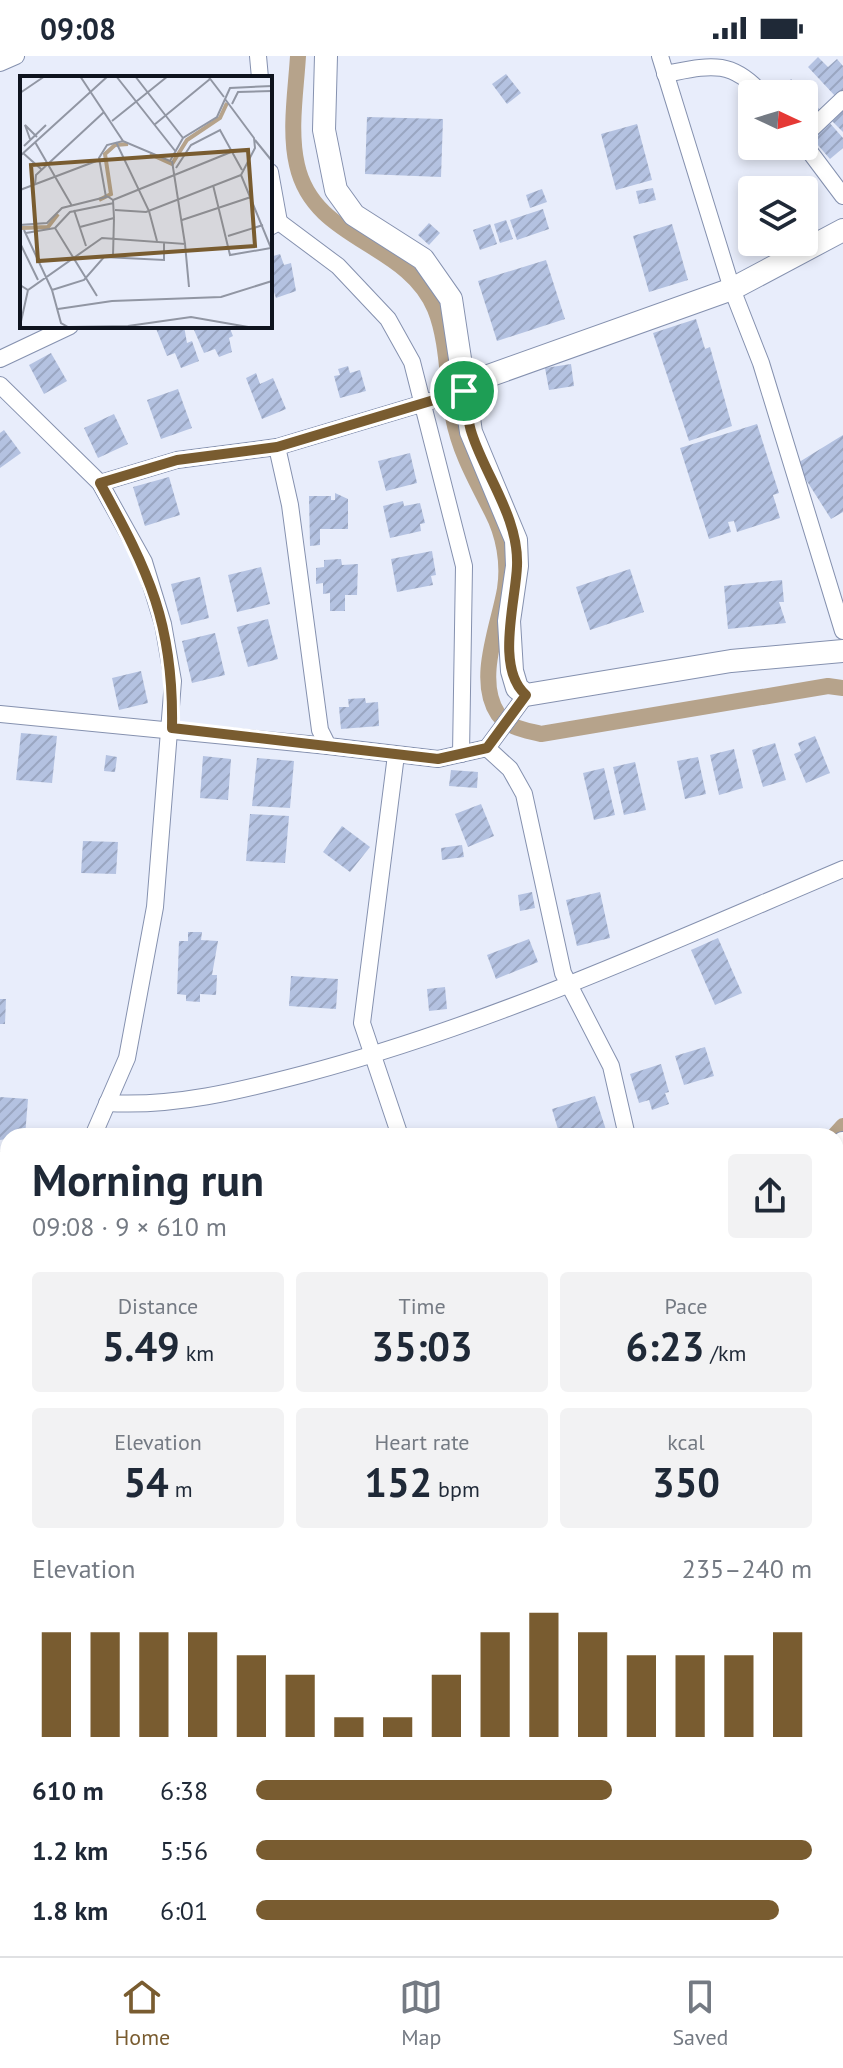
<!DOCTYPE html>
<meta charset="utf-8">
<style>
:root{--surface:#fff;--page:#f2f2f3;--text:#1f2937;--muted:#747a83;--line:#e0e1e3;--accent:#795c30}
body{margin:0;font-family:"PT Sans",sans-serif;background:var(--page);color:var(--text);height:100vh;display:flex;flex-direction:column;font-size:30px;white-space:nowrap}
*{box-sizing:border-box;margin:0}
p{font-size:26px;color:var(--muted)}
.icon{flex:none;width:44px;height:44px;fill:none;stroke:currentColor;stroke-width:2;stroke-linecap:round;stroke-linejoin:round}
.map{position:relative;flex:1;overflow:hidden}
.side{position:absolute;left:0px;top:1072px;width:844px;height:828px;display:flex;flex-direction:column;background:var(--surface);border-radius:24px 24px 0 0;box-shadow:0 4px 12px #0003}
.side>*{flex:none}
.needle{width:52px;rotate:94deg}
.controls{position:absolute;left:738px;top:24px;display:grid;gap:16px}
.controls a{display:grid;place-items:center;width:80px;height:80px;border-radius:8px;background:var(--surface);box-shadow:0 4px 12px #0003;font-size:40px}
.pin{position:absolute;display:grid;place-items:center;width:68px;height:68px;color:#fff;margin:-34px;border:4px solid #fff;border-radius:50%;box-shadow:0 2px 8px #0007}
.round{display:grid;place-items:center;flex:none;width:84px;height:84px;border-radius:8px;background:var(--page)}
.head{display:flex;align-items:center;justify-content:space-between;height:136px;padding:0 32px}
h1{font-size:44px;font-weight:800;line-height:60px}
.metrics{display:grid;grid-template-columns:repeat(3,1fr);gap:12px;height:136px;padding:8px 32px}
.metrics div{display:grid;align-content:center;border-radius:8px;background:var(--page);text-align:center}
.metrics b{font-size:40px;font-weight:800}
.metrics small{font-size:22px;font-weight:400}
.metrics p{font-size:22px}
.chart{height:224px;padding:16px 32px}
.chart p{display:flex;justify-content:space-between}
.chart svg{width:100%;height:144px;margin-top:8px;stroke:var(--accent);stroke-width:6}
ul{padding:0 32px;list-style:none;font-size:26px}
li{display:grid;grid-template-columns:128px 96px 1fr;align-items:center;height:60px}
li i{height:20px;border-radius:10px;background:var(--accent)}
.status{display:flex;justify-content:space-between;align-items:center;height:56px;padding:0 40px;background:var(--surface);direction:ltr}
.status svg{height:22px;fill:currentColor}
.tabs{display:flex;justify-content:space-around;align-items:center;height:112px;border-top:2px solid var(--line);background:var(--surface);font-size:22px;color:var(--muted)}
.tabs a{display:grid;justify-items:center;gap:4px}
.tabs .on{color:var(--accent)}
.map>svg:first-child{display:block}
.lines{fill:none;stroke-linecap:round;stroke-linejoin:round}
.canal{stroke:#b6a38b;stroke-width:16}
.building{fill:url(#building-hatch)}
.street-casing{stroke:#8591af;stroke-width:18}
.secondary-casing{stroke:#8591af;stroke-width:24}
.street{stroke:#fff;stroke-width:16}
.secondary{stroke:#fff;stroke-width:22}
.route-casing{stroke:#fff;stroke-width:16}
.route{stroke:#795c30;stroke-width:10}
.inset-river{fill:none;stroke:#b6a38b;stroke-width:4}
.inset-road{fill:none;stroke:#9196a3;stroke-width:2}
.view{fill:#795c30;fill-opacity:0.15;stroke:#795c30;stroke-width:4}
.inset-edge{fill:none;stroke:#0e131e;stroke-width:4}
</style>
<div class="status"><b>09:08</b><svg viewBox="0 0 49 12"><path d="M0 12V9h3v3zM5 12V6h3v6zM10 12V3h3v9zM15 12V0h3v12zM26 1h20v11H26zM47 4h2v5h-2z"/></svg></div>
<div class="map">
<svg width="843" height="1900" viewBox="0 0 843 1900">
<defs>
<pattern id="building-hatch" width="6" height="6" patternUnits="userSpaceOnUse" patternTransform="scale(2)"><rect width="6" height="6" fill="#b4c2e1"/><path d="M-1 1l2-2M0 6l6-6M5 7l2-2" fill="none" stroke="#9aa6c1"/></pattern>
</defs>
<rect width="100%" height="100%" fill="#e8edfb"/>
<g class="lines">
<g class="canal">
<path d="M298 0C296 34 289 75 297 109 314 186 407 185 435 253 448 285 447 327 453 361 460 397 476 424 492 456 504 479 509 507 505 533 499 569 475 624 498 658 508 672 526 674 541 678L828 630 843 632"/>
<path d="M834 1080 843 1070"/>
<path d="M836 1291 843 1295"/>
</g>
</g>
<g class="building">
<path d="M818 1 828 11 837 3 843 10V34L836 41 808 11Z"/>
<path d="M506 18 521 37 507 48 492 28Z"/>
<path d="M791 23 822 56 807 70 804 38H776Z"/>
<path d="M843 51V76L831 64Z"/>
<path d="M367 61 443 63 441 121 365 118Z"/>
<path d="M828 65 843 82V92L830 103 810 80Z"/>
<path d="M637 68 652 124 616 134 601 78Z"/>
<path d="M653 132 656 144 639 148 636 135Z"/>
<path d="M542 133 547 146 530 152 526 139Z"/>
<path d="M543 153 549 173 517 184 510 164Z"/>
<path d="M506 164 513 183 500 187 494 168Z"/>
<path d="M429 167 440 177 429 189 418 179Z"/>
<path d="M490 168 497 188 480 194 473 174Z"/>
<path d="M672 168 688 224 649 236 633 180Z"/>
<path d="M280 198 284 209 291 207 296 235 276 242 274 236 270 237V201Z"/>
<path d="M546 204 565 263 497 285 478 225Z"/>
<path d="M696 263 705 293 710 291 732 370 689 385 653 277Z"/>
<path d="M155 270H184L187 287 192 285 199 305 181 312 175 297 167 300Z"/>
<path d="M202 270H229L233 280 229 282 232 296 219 301 215 293 204 297 194 274Z"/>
<path d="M51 297 67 325 44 338 29 309Z"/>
<path d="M571 308 574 330 549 334 545 312Z"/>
<path d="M348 310 350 317 360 314 366 335 340 342 334 320 340 319 338 313Z"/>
<path d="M256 317 260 328 273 322 286 353 262 363 246 322Z"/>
<path d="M178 333 192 372 161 383 147 344Z"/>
<path d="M114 358 128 388 98 402 84 372Z"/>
<path d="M757 368 779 437 773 439 780 462 737 476 734 465 728 466 731 476 709 483 680 392Z"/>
<path d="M4 374 21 397 0 412V377Z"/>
<path d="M843 379V456L831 463 796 408Z"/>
<path d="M410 397 417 427 386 435 378 405Z"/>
<path d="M169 421 180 459 145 470 133 431Z"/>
<path d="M335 437 348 443V473H320V489L310 490 309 440H331V444H335Z"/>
<path d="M403 445 404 450 420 447 425 467 420 468 421 475 390 482 383 450Z"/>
<path d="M432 495 436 519 431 520 433 529 397 536 391 503Z"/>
<path d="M341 503 342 509 358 508 357 539H345V555H330V537L323 538V527L316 528V512L324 511V504Z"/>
<path d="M261 511 270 548 237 556 228 519Z"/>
<path d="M630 513 644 556 590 574 576 531Z"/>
<path d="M200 521 209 562 181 569 171 528Z"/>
<path d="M782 524 784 546H779L786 567 728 573 724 530Z"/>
<path d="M268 563 278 603 248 611 237 571Z"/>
<path d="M215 577 225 619 192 627 182 585Z"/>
<path d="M141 615 148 647 119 654 112 622Z"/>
<path d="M365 642 366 647 378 646 379 670 341 673 339 651H349L348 643Z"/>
<path d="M21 677 57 680 52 727 16 724Z"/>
<path d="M815 680 830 717 806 727 794 698 801 695 798 687Z"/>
<path d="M775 687 786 724 763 731 752 694Z"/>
<path d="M734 693 743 732 719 739 710 699Z"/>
<path d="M106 699 117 701 115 716 104 715Z"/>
<path d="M203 700 231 703 228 744 200 742Z"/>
<path d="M698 701 706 738 685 743 677 705Z"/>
<path d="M257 702 294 705 290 752 252 750Z"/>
<path d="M635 706 646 754 624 759 613 711Z"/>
<path d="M604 712 615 759 594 764 583 717Z"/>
<path d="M451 714 478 716 477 732 449 730Z"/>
<path d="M481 748 494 780 468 791 455 758Z"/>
<path d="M250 758 289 760 285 807 246 805Z"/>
<path d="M342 770 370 791 350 816 323 796Z"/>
<path d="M83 785 118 786 116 818 81 817Z"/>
<path d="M462 789 464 801 442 804 441 792Z"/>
<path d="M532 836 535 852 520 855 518 839Z"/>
<path d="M600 836 610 882 577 890 566 844Z"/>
<path d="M188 876H202L201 884 218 885 212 919H217L216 939 200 938V946L186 945V939L177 938 179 885H188Z"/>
<path d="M718 882 742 937 715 949 691 894Z"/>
<path d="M529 883 538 906 496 923 487 899Z"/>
<path d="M291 920 338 923 336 953 289 950Z"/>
<path d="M445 931 447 953 429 955 427 933Z"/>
<path d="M0 943H6L5 968H0Z"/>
<path d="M705 991 714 1020 684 1029 675 1000Z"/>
<path d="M661 1008 669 1036 665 1037 669 1048 652 1054 649 1044 639 1047 630 1018Z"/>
<path d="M595 1040 608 1080H560L552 1053Z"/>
<path d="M0 1041 28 1043 25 1080 0 1084Z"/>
<path d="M843 1379V1410L836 1413V1382Z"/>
<path d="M843 1626V1712H842L836 1698V1628Z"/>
<path d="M0 1831 6 1859 0 1860Z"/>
<path d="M0 1869H5L8 1900H0Z"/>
<path d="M83 1892H123L124 1895 85 1900Z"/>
<path d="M232 1892H260L262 1900H233Z"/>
</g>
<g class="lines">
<defs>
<g id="street">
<path d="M258 0 260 22"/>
<path d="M660 0 732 233 761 307 843 575"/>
<path d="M0 7 16 0"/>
<path d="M665 18C708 10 730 2 762 38"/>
<path d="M804 80 843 43"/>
<path d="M804 88 843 140"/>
<path d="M270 116 279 166"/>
<path d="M270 171 279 166 338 210 388 263 412 306 464 510 461 698"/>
<path d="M0 303 70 270"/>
<path d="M0 329 100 427 144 506 163 568 173 625 155 851 127 1002 93 1080"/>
<path d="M277 391 290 449 320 674 328 690 438 703 487 692 526 639"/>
<path d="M100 427 177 404 277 391 464 335"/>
<path d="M0 658 328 690"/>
<path d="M487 692 510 713 524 738 563 917 611 1010 627 1080"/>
<path d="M396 699 362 967 400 1080"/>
<path d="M107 1047C175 1051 239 1035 304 1018 490 969 666 888 843 813"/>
<path d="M0 1104 8 1105"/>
<path d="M0 1310H8"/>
<path d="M836 1340 843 1345"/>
<path d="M0 1670H8"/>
<path d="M836 1748 843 1746"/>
<path d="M153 1892 155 1900"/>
<path d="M746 1892 758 1900"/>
<path d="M410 1900 431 1892"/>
</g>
<g id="secondary">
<path d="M326 0 324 74 336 134 354 159 423 203 451 243 471 376 516 484 517 510 509 565 512 615 517 632 526 639 731 605 843 595"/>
<path d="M463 329 732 233 843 174"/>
<path d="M836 1095 843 1087"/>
<path d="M836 1256 843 1260"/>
</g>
</defs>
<use href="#street" class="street-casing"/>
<use href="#secondary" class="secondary-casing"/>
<use href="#street" class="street"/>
<use href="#secondary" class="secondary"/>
</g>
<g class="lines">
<defs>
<path id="route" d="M464 335C467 349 467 364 472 378 486 421 519 462 517 510 516 544 495 613 526 639L487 692 438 703 172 672C174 568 149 516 100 427L177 404 277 391Z"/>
</defs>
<use href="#route" class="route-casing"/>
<use href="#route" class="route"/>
</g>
<g transform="translate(20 20)">
<rect width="252" height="252" fill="#e8edfb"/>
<path class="inset-river" d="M130 78 152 88 167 64 200 42 207 27M79 124 91 118 85 78 95 69 108 68M2 152 28 151 38 138"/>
<path class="inset-road" d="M60 0 103 65M96 0 156 76M115 0 163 62M188 0 204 21M0 17 25 0M212 28 218 16 252 15M92 45 148 0M134 49 190 3M10 63 5 49 17 61M235 64 252 85M15 66 52 130M96 66 129 135 137 165M4 70 26 49M3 77 21 93M0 80 88 0M156 92 171 69 200 54 222 94M15 109 16 99 84 36M193 109 210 179 251 172 221 99 235 72 234 62 205 23M0 114 79 84M93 124 211 76M54 134 66 170M95 134 126 136 221 99M162 144 231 121M60 151 94 142 93 124 87 120M4 154 32 214 64 204 84 181 144 184V167M6 157 35 152M0 158V149L27 147 42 132 86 121 79 82 87 69 103 65 150 85 163 62 197 41 210 12 252 10M208 160 243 149M0 167 18 204M165 168 169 211M93 180 94 142M0 209 8 214 82 162 165 168 152 85M32 214 41 247 48 251 108 250 171 241 234 252M77 220 35 152 50 136 94 127M38 233 92 225 201 221 252 205M0 250 8 214"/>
<path class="view" d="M228 74 235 170 18 185 11 89Z"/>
<rect width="252" height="252" class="inset-edge"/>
</g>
</svg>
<div class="controls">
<a><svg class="needle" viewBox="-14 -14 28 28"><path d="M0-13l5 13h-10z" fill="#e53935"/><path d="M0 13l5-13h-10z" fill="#747a83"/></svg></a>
<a><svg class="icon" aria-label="layers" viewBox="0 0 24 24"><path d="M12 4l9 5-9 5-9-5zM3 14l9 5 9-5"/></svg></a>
</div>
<div class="pin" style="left:464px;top:335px;background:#1e9e55"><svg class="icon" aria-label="arrive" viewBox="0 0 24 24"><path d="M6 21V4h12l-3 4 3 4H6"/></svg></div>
<section class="side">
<div class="head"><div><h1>Morning run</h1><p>09:08 · 9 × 610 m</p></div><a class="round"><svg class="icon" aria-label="share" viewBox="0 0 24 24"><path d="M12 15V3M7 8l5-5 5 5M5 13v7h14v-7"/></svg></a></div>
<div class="metrics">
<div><p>Distance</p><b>5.49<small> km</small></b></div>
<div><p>Time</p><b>35:03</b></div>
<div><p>Pace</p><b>6:23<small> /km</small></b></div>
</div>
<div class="metrics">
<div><p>Elevation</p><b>54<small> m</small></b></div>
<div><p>Heart rate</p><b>152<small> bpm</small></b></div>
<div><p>kcal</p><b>350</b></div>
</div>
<div class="chart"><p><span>Elevation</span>235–240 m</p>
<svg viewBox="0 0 160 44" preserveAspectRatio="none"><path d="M5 44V12M15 44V12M25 44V12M35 44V12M45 44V19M55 44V25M65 44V38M75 44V38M85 44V25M95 44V12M105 44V6M115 44V12M125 44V19M135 44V19M145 44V19M155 44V12"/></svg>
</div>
<ul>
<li><b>610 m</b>6:38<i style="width:64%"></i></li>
<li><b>1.2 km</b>5:56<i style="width:100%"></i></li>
<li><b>1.8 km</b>6:01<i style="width:94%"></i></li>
</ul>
</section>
</div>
<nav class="tabs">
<a class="on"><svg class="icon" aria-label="home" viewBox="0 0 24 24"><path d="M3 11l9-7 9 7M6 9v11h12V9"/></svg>Home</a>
<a><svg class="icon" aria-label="map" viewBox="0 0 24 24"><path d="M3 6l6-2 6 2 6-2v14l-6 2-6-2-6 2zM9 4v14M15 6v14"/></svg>Map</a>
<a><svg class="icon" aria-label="saved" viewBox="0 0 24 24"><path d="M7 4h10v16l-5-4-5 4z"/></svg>Saved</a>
</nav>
